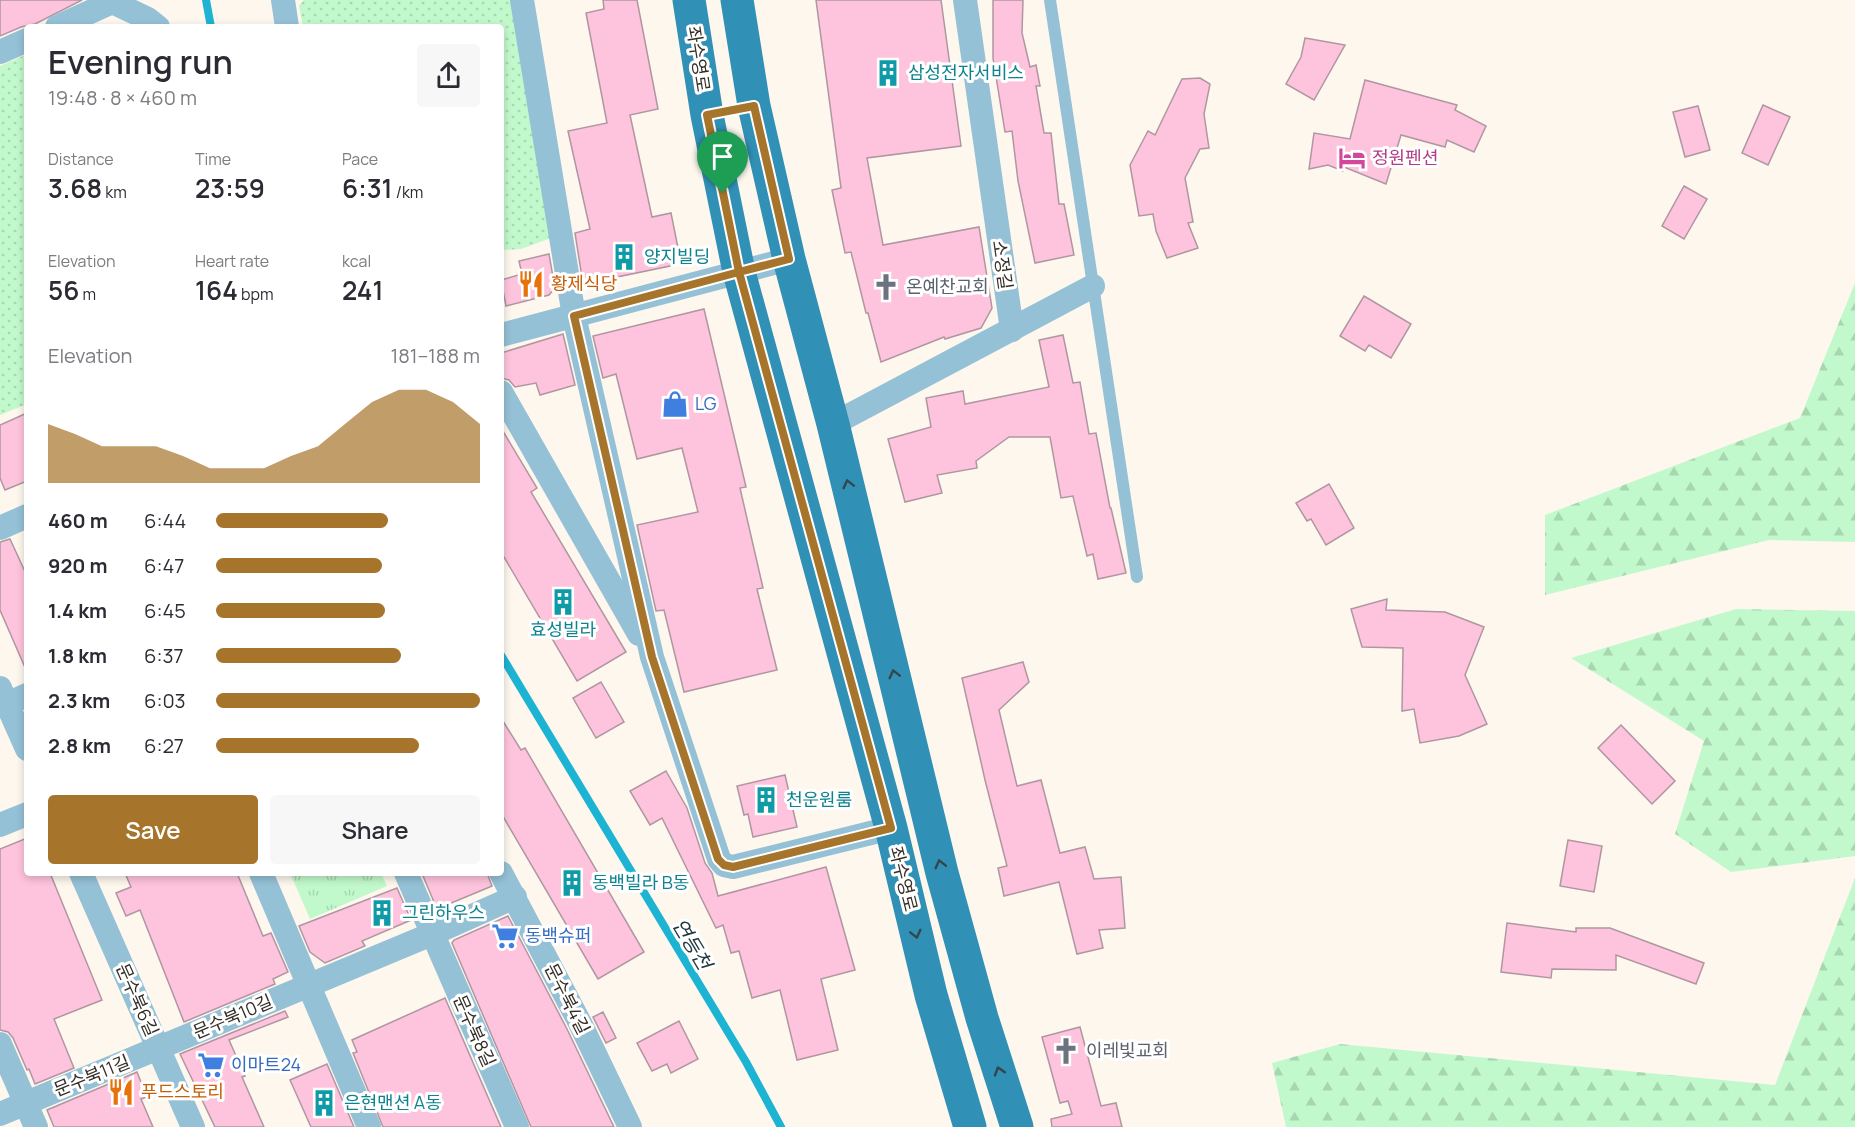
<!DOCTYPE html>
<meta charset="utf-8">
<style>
:root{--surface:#fff;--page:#f7f7f7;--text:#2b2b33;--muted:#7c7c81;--accent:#a6752b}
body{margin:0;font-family:Manrope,"Noto Sans KR",sans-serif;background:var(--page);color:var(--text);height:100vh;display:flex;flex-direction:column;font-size:22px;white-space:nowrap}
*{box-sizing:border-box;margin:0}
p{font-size:20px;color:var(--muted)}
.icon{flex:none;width:33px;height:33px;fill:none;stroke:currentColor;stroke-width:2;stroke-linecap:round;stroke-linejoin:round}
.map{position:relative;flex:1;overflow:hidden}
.panel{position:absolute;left:24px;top:24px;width:480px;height:852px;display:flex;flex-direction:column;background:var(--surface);border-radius:6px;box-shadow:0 3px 9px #0003}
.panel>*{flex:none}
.pin{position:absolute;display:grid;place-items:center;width:51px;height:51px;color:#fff;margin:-62px -26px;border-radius:50% 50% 50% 0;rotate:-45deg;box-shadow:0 0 6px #0007}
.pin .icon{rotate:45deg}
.round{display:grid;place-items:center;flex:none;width:63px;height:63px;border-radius:6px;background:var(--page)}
.summary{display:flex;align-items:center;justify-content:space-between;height:102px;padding:0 24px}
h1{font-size:33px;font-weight:600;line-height:45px}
.metrics{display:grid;grid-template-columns:repeat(3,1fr);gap:9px;height:102px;padding:6px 24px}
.metrics div{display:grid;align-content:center}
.metrics b{font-size:26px;font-weight:600}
.metrics small{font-size:16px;font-weight:400}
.metrics p{font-size:16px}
.chart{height:168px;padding:12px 24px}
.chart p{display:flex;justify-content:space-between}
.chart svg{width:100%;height:108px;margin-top:6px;fill:var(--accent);opacity:.7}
.button{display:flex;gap:12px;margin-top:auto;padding:12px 24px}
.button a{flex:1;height:69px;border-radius:6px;background:var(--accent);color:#fff;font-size:24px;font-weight:600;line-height:69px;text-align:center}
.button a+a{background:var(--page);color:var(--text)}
ul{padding:0 24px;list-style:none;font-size:20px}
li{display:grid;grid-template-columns:96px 72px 1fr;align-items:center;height:45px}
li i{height:15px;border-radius:8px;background:var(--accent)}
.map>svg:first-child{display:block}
.grass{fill:url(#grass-dots)}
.forest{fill:url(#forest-firs)}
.park{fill:url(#park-tufts)}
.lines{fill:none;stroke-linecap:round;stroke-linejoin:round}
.stream{stroke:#1db4d4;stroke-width:8}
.building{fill:#fec4dd;stroke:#b096a1;stroke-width:1.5}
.lane{stroke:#95c1d6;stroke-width:12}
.street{stroke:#95c1d6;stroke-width:24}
.primary{stroke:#3090b6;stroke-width:33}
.oneway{stroke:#34464a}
.route-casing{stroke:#fff;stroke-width:12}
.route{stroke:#a6752b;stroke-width:8}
.labels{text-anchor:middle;stroke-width:6;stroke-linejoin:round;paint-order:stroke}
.street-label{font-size:18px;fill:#352e26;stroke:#fff}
.culture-label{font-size:18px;fill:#0d838f;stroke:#fff;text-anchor:start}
.hotel-label{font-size:18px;fill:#b23c85;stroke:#fff;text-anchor:start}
.food-label{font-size:18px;fill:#c56008;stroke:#fff;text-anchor:start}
.worship-label{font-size:18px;fill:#5b616d;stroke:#fff;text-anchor:start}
.shop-label{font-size:18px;fill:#366cbe;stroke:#fff;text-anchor:start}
.water-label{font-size:20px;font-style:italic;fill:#233940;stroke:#fff}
</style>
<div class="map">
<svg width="1855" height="1127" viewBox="0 0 1855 1127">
<defs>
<pattern id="grass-dots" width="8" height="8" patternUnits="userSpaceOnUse" patternTransform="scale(1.5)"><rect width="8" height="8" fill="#c2f9cc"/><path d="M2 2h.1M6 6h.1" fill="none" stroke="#a7d6af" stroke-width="1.8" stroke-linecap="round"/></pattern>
<pattern id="forest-firs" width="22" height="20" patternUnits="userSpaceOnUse" patternTransform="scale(1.5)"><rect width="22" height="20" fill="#c2f9cc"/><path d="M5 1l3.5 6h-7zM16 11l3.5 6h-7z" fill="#a7d6af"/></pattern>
<pattern id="park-tufts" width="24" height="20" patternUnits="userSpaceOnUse" patternTransform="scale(1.5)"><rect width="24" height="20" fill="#c2f9cc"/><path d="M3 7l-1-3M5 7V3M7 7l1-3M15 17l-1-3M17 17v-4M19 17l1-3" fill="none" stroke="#a7d6af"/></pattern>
</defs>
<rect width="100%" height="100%" fill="#fef7ee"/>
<g class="grass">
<path d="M304 0H515L551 238 521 249 501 250V27H303L299 5Z"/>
<path d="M27 54V404L0 415V66Z"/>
</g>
<g class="forest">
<path d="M1855 283V542L1769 540 1545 595V515L1800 418Z"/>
<path d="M1736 609 1855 611V856L1731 872 1675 834 1704 741 1571 658Z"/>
<path d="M1855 878V1127H1286L1272 1063 1340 1044 1775 1085Z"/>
</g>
<path class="park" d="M290 873H381L387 886 310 919Z"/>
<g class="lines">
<g class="stream">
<path d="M206 0 211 27"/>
<path d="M501 655 746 1062 781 1127"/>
</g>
</g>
<g class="building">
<path d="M0 0H82L35 24 21 27 0 36Z"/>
<path d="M603 0H637L658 109 630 115 652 217 671 213 678 248 670 266 583 284 575 233 590 229 568 131 607 123 586 13 604 9Z"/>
<path d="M816 0H941L961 146 867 158 883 245 979 227 992 308 981 328 945 339 944 337 881 362 868 313H866L851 252 845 253 832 190 841 188Z"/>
<path d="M993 0H1023L1022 33 1030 67 1036 65 1040 86H1036L1044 133H1051L1059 204H1064L1074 255 1035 263 1018 181 1012 131 1005 132 993 58Z"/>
<path d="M1305 38 1345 45 1314 100 1286 84 1301 57Z"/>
<path d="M1200 78 1210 84 1204 114 1209 148 1200 149 1185 178 1193 222 1188 223 1198 248 1167 258 1156 231 1153 214 1139 216 1130 165 1148 131 1155 135 1182 79Z"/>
<path d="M1365 80 1457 105 1455 110 1486 126 1474 152 1447 140 1445 147 1401 135 1386 184 1344 167 1343 171 1328 165 1309 169 1314 133 1350 139Z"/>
<path d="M1763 105 1790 117 1768 165 1742 153Z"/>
<path d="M1698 106 1710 150 1685 157 1673 112Z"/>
<path d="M1684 186 1707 199 1684 239 1662 226Z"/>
<path d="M549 254 555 288 549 295 506 306 501 280 522 274 519 261Z"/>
<path d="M1364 296 1411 324 1391 358 1369 345 1365 351 1340 336Z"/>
<path d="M704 309 746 487 740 488 763 588 757 589 777 670 684 692 664 610 656 611 637 525 698 512 682 448 637 459 616 374 603 378 593 336Z"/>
<path d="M563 334 575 385 540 395 536 383 515 387 509 380 501 378V353Z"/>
<path d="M1063 335 1073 383 1080 382 1089 434 1096 433 1110 508H1111L1126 573 1098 579 1093 554 1087 556 1073 496 1061 498 1050 437H1009L976 461 977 468 937 475 942 493 905 502 888 439 931 427 926 398 963 391 965 404 1049 387 1039 340Z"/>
<path d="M27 413V481L5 490 0 478V425Z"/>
<path d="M501 428 537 488 531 492 626 652 577 681 501 552Z"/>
<path d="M1329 484 1354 528 1326 545 1311 519 1307 521 1296 503Z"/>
<path d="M10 539 27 576V672L0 610V542Z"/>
<path d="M1387 599 1386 610 1445 612 1484 627 1465 675 1487 724 1459 736 1420 743 1414 709 1402 711 1403 648 1362 647 1351 609Z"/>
<path d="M1023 662 1029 682 999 710 1017 786 1041 780 1060 853 1085 847 1094 879 1121 877 1125 928 1099 930 1103 948 1077 954 1059 882 1004 896 998 868 1007 866 985 780 962 678Z"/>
<path d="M601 682 624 722 596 738 573 698Z"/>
<path d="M501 718 521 750 525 748 644 952 598 979 501 813Z"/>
<path d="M1621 725 1675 781 1652 804 1598 748Z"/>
<path d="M666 771 687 808 705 863 712 873 718 896 826 867 855 970 821 979 838 1050 797 1060 780 990 752 998 739 951 731 953 723 925 716 928 662 818 650 825 630 791Z"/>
<path d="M785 775 797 827 753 837 748 814 744 815 737 786Z"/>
<path d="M27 838V873H50L102 1000 54 1019 74 1068 35 1084 29 1069 27 1070 13 1038 8 1032 0 1030V849Z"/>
<path d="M1568 840 1602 846 1594 892 1560 886Z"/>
<path d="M125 873H237L263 936 271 933 288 972 273 979 275 984 184 1022 140 910 126 916 116 893 131 887Z"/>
<path d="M430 873H487L492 886 437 909 423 876Z"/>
<path d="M397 888 411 920 362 941 365 946 325 963 310 952 299 926Z"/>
<path d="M508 916 567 1029 614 1127H531L452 943 454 940Z"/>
<path d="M1507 923 1576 932V928H1610L1704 963 1696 984 1616 955V970L1552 969 1551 978 1501 972Z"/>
<path d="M445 998 501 1127H383L353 1053 357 1052 352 1040Z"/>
<path d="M285 1011 288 1017 229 1040 245 1076 242 1077 264 1127H215L180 1054Z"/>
<path d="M603 1012 616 1038 606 1043 593 1017Z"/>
<path d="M679 1021 698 1059 671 1073 667 1064 652 1071 637 1043Z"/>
<path d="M1080 1027 1101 1106 1116 1103 1122 1127H1052L1051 1119 1072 1114 1068 1101 1060 1103 1042 1037Z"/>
<path d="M327 1064 354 1127H311L290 1080Z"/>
<path d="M137 1072 147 1097 141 1099 153 1127H54L47 1110Z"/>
</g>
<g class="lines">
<path class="lane" d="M1050 0 1137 577"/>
<g class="street">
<path d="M283 0 287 27"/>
<path d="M522 0 574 316 652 657 719 859 724 865 733 867 891 828"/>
<path d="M965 0 1012 330"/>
<path d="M112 2 148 19 158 27"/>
<path d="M57 27 112 2"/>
<path d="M0 52 27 40"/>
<path d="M501 335 789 259"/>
<path d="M501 392 639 634"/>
<path d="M833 424 1093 286"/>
<path d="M0 528 27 516"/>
<path d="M0 688 27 749"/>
<path d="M7 704 27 695"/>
<path d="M0 825 27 814"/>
<path d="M81 873 193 1127"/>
<path d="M261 873 369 1127"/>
<path d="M406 873 517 1127"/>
<path d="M501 873 580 1023 630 1127"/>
<path d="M0 1044 36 1127"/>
<path d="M0 1114 432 934 515 897"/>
</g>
<g class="primary">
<path d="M689 0 707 115 739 272 891 828 931 995 970 1127"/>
<path d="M737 0 754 106 789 259 833 424 942 873 982 1018 1017 1127"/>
</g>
</g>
<defs><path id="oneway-chevron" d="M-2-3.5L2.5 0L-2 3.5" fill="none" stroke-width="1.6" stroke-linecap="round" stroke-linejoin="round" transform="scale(1.5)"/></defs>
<g class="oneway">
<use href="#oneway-chevron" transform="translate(848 484) rotate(-104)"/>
<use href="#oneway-chevron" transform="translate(894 674) rotate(-104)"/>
<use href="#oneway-chevron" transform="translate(940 864) rotate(-104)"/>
<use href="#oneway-chevron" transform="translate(916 934) rotate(76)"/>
<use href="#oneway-chevron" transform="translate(999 1071) rotate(-108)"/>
</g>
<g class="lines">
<defs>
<path id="route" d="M723 193 739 272 574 316 652 657 718 859 724 865 733 867 891 828 739 272 789 259 754 106 707 115 723 193"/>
</defs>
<use href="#route" class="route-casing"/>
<use href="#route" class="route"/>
</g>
<defs>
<symbol id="building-bare" viewBox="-9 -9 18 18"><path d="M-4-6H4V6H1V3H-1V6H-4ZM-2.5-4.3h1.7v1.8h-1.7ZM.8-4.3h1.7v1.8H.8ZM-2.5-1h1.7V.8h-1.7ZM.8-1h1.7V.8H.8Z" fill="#0f9aa8" stroke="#fff" stroke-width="2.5" paint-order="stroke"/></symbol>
<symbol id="hotel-bare" viewBox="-9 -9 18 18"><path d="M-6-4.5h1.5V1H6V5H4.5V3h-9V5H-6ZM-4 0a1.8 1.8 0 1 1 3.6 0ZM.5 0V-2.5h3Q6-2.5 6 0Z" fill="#d1479c" stroke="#fff" stroke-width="2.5" paint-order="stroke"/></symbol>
<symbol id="restaurant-bare" viewBox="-9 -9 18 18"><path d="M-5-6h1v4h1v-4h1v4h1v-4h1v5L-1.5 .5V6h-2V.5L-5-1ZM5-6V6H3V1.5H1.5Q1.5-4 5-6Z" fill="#e8710a" stroke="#fff" stroke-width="2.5" paint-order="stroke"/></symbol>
<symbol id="church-bare" viewBox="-9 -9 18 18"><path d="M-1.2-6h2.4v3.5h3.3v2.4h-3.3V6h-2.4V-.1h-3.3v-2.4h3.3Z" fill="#6b7280" stroke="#fff" stroke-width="2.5" paint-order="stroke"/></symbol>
<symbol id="shop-bare" viewBox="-9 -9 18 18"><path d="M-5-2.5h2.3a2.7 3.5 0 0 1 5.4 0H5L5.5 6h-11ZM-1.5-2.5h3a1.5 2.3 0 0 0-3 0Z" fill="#3f7fe0" stroke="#fff" stroke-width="2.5" paint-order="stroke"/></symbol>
<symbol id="supermarket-bare" viewBox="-9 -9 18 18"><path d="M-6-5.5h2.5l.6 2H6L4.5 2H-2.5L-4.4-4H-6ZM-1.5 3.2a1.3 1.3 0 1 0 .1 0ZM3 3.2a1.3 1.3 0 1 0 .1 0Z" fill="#3f7fe0" stroke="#fff" stroke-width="2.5" paint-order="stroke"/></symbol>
</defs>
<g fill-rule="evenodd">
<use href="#building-bare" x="869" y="54" width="38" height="38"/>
<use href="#hotel-bare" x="1333" y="139" width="38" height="38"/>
<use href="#building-bare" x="605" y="238" width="38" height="38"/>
<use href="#restaurant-bare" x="512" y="265" width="38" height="38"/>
<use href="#church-bare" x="867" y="268" width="38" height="38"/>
<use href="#shop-bare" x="656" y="385" width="38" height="38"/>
<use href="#building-bare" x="544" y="583" width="38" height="38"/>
<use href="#building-bare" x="747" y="781" width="38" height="38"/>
<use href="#building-bare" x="553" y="864" width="38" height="38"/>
<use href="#building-bare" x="363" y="894" width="38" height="38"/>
<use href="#supermarket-bare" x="486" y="917" width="38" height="38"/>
<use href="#church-bare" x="1047" y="1032" width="38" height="38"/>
<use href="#supermarket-bare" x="192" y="1046" width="38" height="38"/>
<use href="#restaurant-bare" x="102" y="1073" width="38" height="38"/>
<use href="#building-bare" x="305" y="1084" width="38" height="38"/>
</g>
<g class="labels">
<g class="street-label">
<text transform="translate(698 59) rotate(81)" y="6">좌수영로</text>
<text transform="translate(1002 265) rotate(82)" y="6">소정길</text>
<text transform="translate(903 879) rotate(76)" y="6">좌수영로</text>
<text transform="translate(567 999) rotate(63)" y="6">문수북4길</text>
<text transform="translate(137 1000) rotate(66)" y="6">문수북6길</text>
<text transform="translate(233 1017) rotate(-23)" y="6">문수북10길</text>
<text transform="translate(474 1031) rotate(66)" y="6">문수북8길</text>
<text transform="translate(92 1076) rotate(-22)" y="6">문수북11길</text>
</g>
<g class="culture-label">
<text x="908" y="79">삼성전자서비스</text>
<text x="644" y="263">양지빌딩</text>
<text x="563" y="636" text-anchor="middle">효성빌라</text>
<text x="786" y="806">천운원룸</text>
<text x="592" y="889">동백빌라 B동</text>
<text x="402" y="919">그린하우스</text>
<text x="344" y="1109">은현맨션 A동</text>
</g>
<g class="hotel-label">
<text x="1372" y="164">정원펜션</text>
</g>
<g class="food-label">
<text x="551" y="290">황제식당</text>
<text x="141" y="1098">푸드스토리</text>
</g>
<g class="worship-label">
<text x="906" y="293">온예찬교회</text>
<text x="1086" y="1057">이레빛교회</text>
</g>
<g class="shop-label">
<text x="695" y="410">LG</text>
<text x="525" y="942">동백슈퍼</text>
<text x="231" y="1071">이마트24</text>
</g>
<g class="water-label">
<text transform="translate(692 944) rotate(59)" y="7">연등천</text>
</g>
</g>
</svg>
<div class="pin" style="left:723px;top:193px;background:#1e9e55"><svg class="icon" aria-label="arrive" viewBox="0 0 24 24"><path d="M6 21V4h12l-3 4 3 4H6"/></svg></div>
<section class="panel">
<div class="summary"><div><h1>Evening run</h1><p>19:48 · 8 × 460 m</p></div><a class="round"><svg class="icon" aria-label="share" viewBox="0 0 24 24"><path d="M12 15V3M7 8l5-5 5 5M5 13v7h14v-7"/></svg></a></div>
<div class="metrics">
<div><p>Distance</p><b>3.68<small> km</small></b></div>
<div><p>Time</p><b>23:59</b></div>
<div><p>Pace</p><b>6:31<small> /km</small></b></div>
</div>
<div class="metrics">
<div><p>Elevation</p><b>56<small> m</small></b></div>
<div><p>Heart rate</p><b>164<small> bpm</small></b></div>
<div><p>kcal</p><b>241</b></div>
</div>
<div class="chart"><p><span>Elevation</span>181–188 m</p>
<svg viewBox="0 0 160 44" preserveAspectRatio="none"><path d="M0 44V20L10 24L20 29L30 29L40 29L50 33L60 38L70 38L80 38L90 33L100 29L110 20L120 11L130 6L140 6L150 11L160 20V44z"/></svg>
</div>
<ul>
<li><b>460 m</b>6:44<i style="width:65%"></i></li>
<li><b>920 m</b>6:47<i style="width:63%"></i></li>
<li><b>1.4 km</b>6:45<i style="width:64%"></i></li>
<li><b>1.8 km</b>6:37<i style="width:70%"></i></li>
<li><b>2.3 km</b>6:03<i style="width:100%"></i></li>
<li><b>2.8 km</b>6:27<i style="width:77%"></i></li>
</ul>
<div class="button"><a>Save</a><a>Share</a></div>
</section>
</div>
